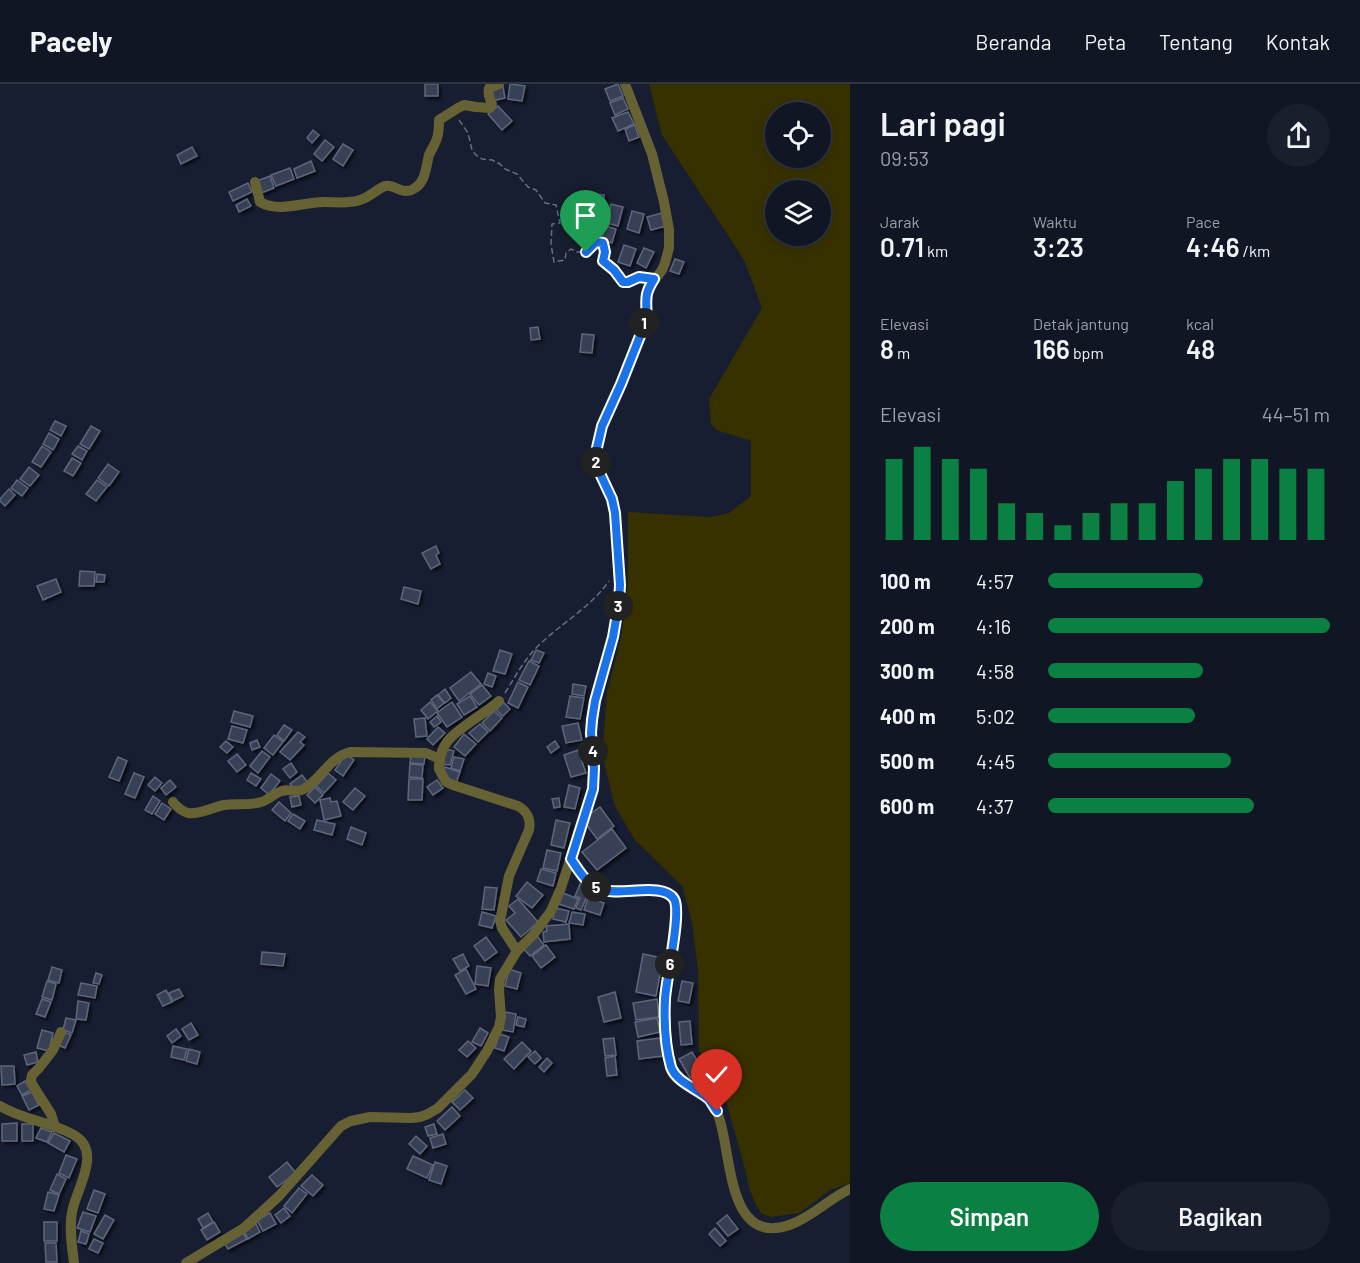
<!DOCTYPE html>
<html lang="id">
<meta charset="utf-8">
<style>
:root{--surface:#111625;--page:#1a1f2d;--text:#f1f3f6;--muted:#9c9fa7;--line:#303542;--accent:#0b8043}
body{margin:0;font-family:Barlow,sans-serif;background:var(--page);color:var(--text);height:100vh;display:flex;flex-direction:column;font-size:22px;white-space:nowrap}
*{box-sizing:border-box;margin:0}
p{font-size:20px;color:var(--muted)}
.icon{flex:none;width:33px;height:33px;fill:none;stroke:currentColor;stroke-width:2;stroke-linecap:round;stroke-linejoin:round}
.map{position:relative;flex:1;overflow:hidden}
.details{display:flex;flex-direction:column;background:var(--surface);width:510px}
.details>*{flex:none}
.buttons{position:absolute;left:765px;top:18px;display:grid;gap:12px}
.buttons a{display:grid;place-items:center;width:66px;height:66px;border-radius:50%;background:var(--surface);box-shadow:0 3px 9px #0003,0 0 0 2px var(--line);font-size:30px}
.pin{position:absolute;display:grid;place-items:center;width:51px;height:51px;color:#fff;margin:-62px -26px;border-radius:50% 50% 50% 0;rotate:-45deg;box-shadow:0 0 6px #0007}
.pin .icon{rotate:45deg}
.km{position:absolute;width:30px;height:30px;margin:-15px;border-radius:50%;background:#222;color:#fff;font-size:16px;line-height:30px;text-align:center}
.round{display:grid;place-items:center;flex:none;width:63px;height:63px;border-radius:32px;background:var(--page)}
.summary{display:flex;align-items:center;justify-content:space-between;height:102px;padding:0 30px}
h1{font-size:33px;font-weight:600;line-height:45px}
.figures{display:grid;grid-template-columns:repeat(3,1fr);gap:9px;height:102px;padding:6px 30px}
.figures div{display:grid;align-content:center}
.figures b{font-size:26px;font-weight:600}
.figures small{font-size:16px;font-weight:400}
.figures p{font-size:16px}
.chart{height:168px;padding:12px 30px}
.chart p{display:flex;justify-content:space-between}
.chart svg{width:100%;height:108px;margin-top:6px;stroke:var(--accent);stroke-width:6}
.button{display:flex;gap:12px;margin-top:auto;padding:12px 30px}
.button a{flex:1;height:69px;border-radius:36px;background:var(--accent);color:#fff;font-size:24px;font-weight:600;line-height:69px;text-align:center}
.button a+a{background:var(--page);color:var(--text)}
ul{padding:0 30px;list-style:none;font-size:20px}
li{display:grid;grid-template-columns:96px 72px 1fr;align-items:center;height:45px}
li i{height:15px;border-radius:8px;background:var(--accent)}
header{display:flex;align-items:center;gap:36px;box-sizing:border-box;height:84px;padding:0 30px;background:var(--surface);border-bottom:2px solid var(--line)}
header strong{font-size:28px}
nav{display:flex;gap:33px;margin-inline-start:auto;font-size:21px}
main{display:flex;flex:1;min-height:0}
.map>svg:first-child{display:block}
.green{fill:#373100;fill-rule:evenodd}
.building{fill:#394157;stroke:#5d667d;stroke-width:1.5;filter:url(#shadow)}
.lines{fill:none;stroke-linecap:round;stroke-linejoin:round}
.path{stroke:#676e7e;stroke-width:1.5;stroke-dasharray:6 3;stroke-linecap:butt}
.minor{stroke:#676233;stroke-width:10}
.route-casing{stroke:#fff;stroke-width:12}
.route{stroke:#1a73e8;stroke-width:8}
</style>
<header>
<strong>Pacely</strong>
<nav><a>Beranda</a><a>Peta</a><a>Tentang</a><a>Kontak</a></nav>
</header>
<main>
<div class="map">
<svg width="850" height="1179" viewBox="0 0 850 1179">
<defs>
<filter id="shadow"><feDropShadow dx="2.5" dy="2.5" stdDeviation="1.5" flood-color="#0009"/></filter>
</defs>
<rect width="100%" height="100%" fill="#171e31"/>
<path class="green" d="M649 0H850V1099L830 1106 800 1129 770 1133 761 1129 756 1121 749 1104 745 1085 721 999 714 991 706 986 699 966 698 886 692 838 682 802 634 755 615 722 602 671 607 609 621 554 628 499V428L710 433 729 429 751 412V357L716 346 711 340 709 315 762 224 744 176 662 51ZM776 28H820V74H776ZM776 106H820V152H776Z"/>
<g class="building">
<rect x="425" y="0" width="13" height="12"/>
<path d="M510 0 525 2 522 17 508 15Z"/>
<path d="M618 0 623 12 610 17 605 5Z"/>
<path d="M503 3 505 14 492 17 490 5Z"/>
<path d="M623 14 628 25 615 31 610 19Z"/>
<path d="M498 22 512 37 502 46 488 30Z"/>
<path d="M628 28 634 40 618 47 612 34Z"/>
<path d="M635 41 639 53 629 57 625 45Z"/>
<path d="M313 46 319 51 312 59 307 54Z"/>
<path d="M325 56 334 63 322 77 314 70Z"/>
<path d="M343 60 353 66 343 82 333 75Z"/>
<path d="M192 63 197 72 181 80 177 71Z"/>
<path d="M311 77 315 87 297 94 294 85Z"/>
<path d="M290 84 294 95 276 102 271 91Z"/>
<path d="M270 92 274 104 261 109 257 97Z"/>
<path d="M248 99 252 108 233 117 229 108Z"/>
<path d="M593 110 604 111V130H592Z"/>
<path d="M247 115 251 122 239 128 236 121Z"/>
<path d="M611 120 623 123 618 142 607 139Z"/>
<path d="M632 127 644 130 639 149 627 145Z"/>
<path d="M662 129 666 142 651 146 647 133Z"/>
<path d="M605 142 616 145 612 159 601 157Z"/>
<path d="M624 161 636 165 630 182 618 178Z"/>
<path d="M644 164 654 168 646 184 637 179Z"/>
<path d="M675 175 684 178 679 190 670 187Z"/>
<path d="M538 243 540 255 531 256 530 244Z"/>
<path d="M582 250 594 251 592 269 580 268Z"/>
<path d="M55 337 66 342 61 352 50 346Z"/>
<path d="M91 342 100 347 89 365 80 360Z"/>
<path d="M49 349 59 355 53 366 43 360Z"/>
<path d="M42 362 51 368 41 383 32 378Z"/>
<path d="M78 362 87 367 82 376 72 370Z"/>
<path d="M72 374 81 379 73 392 64 387Z"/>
<path d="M108 380 119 388 109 402 98 394Z"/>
<path d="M29 383 39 391 30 402 20 395Z"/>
<path d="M17 396 28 404 22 412 11 404Z"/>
<path d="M97 396 107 403 96 417 86 410Z"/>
<path d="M9 405 15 411 5 422 0 417V415Z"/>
<path d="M436 462 439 469 436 471 440 480 431 485 422 469Z"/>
<path d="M80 487 95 488 94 502H79Z"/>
<path d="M97 490 105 491 104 498H96Z"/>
<path d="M56 495 61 508 43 516 37 502Z"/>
<path d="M404 503 421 507 418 520 401 515Z"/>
<path d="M500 566 512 570 505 590 493 587Z"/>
<path d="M536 566 544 569 539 579 531 576Z"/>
<path d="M529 577 539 582 530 601 519 596Z"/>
<path d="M471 588 481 600 459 617 450 604Z"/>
<path d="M488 589 496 592 492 603 484 600Z"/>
<path d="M518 598 528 603 518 624 508 619Z"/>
<path d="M573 600 586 602 584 612 572 610Z"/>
<path d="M482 601 491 612 479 621 470 610Z"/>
<path d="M445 605 451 614 445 619 438 611Z"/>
<path d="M437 611 444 619 437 625 431 616Z"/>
<path d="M470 612 477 623 464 631 457 620Z"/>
<path d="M570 612 584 614 580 635 566 633Z"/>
<path d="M430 618 438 627 428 635 421 626Z"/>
<path d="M452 618 462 633 447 643 437 629Z"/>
<path d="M503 618 510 625 503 632 496 626Z"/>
<path d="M234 627 253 632 250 643 231 638Z"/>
<path d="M494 627 502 634 490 647 482 639Z"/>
<path d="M437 632 441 638 434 643 430 638Z"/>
<path d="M425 634 427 652 416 653 414 635Z"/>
<path d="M578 639 582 656 566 659 562 642Z"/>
<path d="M480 640 488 648 478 658 469 649Z"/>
<path d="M284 641 292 646 284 657 277 651Z"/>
<path d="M232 642 247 646 243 659 228 655Z"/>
<path d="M438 643 445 649 433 661 427 655Z"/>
<path d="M298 648 305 653 300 658 304 661 290 676 280 668Z"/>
<path d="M464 650 476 660 465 672 454 663Z"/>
<path d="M274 651 283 658 273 671 264 664Z"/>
<path d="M257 656 260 663 252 666 250 659Z"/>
<path d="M226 657 233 663 227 669 220 663Z"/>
<path d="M555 657 559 663 551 669 547 663Z"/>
<path d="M446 665 454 667 450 681 443 680Z"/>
<path d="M578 666 586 689 571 693 564 671Z"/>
<path d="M262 667 270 673 258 689 250 682Z"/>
<path d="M237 670 246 681 237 688 228 677Z"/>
<path d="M346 670 354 676 343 692 335 686Z"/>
<path d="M411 670 425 671 424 680 410 679Z"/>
<path d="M118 673 127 677 119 697 109 693Z"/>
<path d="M454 673 464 675 460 687 451 684Z"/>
<path d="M291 679 297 688 290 694 283 685Z"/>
<path d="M410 680 423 681 422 694 409 693Z"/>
<path d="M445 683 460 688 456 699 443 690Z"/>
<path d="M134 689 144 693 135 714 125 710Z"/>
<path d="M251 689 261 695 256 702 247 696Z"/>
<path d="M328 689 336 696 324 709 316 702Z"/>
<path d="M271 690 280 697 269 711 261 704Z"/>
<path d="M302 691 308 699 294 705 290 700Z"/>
<path d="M155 693 162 699 155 707 148 701Z"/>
<path d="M409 695H423L422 716H408Z"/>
<path d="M170 696 176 703 166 711 161 704Z"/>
<path d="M437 696 443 704 433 711 427 703Z"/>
<path d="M569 701 580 704 575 725 564 723Z"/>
<path d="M315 703 323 711 315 719 307 711Z"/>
<path d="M355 704 365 712 353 726 343 718Z"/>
<path d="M153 712 160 717 152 730 145 726Z"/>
<path d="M299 712 301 721 292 723 290 713Z"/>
<path d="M330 714 331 718 337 717 341 732 324 736 320 716Z"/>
<path d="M559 714 560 723 554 724 552 715Z"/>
<path d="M279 718 291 729 285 737 272 726Z"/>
<path d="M162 719 171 725 164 736 155 730Z"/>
<path d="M600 723 614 742 597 755 586 740 587 732Z"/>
<path d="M293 730 305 737 300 745 288 737Z"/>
<path d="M317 736 335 740 332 751 314 746Z"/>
<path d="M556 736 570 739 564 764 551 761Z"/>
<path d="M351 743 366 749 362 761 347 755Z"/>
<path d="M612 745 626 764 597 786 582 768Z"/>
<path d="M547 766 561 769 557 787 543 784Z"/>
<path d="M541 785 556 789 553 802 537 797Z"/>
<path d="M527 798 543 811 532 824 516 812Z"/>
<path d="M580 800 590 805 581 826 576 824 580 814 575 812Z"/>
<path d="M485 803 497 804 494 826 482 825Z"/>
<path d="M563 809 578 815 574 825 559 820Z"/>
<path d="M588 814 604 819 600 831 584 826Z"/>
<path d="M518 815 538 838 521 853 506 836 515 829 509 822Z"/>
<path d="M555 824 569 827 566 838 553 835Z"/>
<path d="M482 828 496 832 492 844 479 841Z"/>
<path d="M572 828 585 830 583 841 569 839Z"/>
<path d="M569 840 570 855 544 858 543 848 547 847 546 842Z"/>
<path d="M537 852 544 861 530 872 523 864Z"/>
<path d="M486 853 497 868 485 877 474 862Z"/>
<path d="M546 861 555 873 541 884 532 872Z"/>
<path d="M262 868 285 870 283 882 261 880Z"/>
<path d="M463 870 469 882 460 887 453 875Z"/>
<path d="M643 870 663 874 656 912 636 908Z"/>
<path d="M477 882 491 884 488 902 475 900Z"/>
<path d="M52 883 62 886 59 899 48 896Z"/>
<path d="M466 885 476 905 466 910 455 891Z"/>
<path d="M509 885 521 889 517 905 505 902Z"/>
<path d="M96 889 102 891 99 900 93 899Z"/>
<path d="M47 897 56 900 52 916 42 913Z"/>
<path d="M682 897 693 899 689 919 678 917Z"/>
<path d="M81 899 97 902 95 914 78 911Z"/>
<path d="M179 905 183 912 173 917 169 909Z"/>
<path d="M166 906 172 918 163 922 157 911Z"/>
<path d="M615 908 621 934 604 938 598 913Z"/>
<path d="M42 915 51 918 45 933 36 930Z"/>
<path d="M657 915 659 933 636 936 633 919Z"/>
<path d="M78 917 89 919 86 936 76 935Z"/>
<path d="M505 928 516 930 513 948 502 946Z"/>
<path d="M518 933 526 935 524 943 516 941Z"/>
<path d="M66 934 76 936 72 949 63 946Z"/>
<path d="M657 934 660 948 638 953 635 938Z"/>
<path d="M690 937 692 960 681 961 679 938Z"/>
<path d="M191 939 198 951 189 956 182 945Z"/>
<path d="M480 944 488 949 481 962 472 958Z"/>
<path d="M176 945 181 952 172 959 167 952Z"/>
<path d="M42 946 53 949 49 967 37 964Z"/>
<path d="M63 948 71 951 65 964 58 961Z"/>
<path d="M499 950 509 953 504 967 495 964Z"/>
<path d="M614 954 616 971 605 972 603 955Z"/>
<path d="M660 954 663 972 639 975 637 957Z"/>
<path d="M468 957 476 964 467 973 459 966Z"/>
<path d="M522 958 531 967 514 985 504 975Z"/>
<path d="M173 962 187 965 184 976 171 973Z"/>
<path d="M189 965 200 968 197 980 186 977Z"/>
<path d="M535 967 541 974 535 980 528 973Z"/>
<path d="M36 968 38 978 27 981 24 971Z"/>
<path d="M692 968 703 987 690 994 679 975Z"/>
<path d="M615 972 617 991 607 992 605 974Z"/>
<path d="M547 974 552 979 544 988 539 983Z"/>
<path d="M1 982H14L15 1000 2 1001Z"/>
<path d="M25 997 31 1006 22 1011 17 1002Z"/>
<path d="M465 1006 473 1014 460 1026 452 1018Z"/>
<path d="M32 1008 39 1021 29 1026 22 1012Z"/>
<path d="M452 1023 460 1032 445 1046 437 1037Z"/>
<path d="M17 1039V1057H2V1040Z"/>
<rect x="22" y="1040" width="11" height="17"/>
<path d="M434 1040 437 1050 428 1052 425 1043Z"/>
<path d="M41 1044 52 1048 47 1058 36 1054Z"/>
<path d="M54 1049 70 1057 64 1068 48 1059Z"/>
<path d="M443 1050 446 1060 433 1064 430 1054Z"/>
<path d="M416 1052 427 1062 420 1070 409 1060Z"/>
<path d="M66 1071 77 1075 69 1094 59 1089Z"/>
<path d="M413 1072 433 1081 427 1094 407 1085Z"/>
<path d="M287 1078 296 1089 277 1103 269 1093Z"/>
<path d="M435 1078 447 1082 441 1100 429 1096Z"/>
<path d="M57 1090 66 1095 59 1110 50 1106Z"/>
<path d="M312 1091 323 1101 313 1112 301 1102Z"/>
<path d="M299 1104 307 1110 292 1129 284 1122Z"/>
<path d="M94 1106 105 1110 98 1129 87 1125Z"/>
<path d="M48 1108 59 1111 54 1127 44 1125Z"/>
<path d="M284 1124 290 1132 281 1139 275 1131Z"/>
<path d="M83 1128 96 1132 90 1148 77 1144Z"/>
<path d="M208 1129 213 1138 203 1144 198 1135Z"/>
<path d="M270 1129 276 1140 263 1147 257 1136Z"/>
<path d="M105 1131 114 1136 103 1155 94 1150Z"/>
<path d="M727 1131 738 1145 728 1152 717 1139Z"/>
<rect x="44" y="1138" width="13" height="19"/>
<path d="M214 1138 220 1148 207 1156 201 1146Z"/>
<path d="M256 1140 260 1148 248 1155 243 1146Z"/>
<path d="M715 1144 726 1157 720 1162 709 1150Z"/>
<path d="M81 1147 89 1150 86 1160 78 1158Z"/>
<path d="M242 1147 247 1155 228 1165 224 1158Z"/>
<path d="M94 1155 103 1159 98 1169 89 1165Z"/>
<path d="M45 1159H56L57 1178H46Z"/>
</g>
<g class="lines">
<g class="path">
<path d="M459 36 468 49 472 66 476 71 482 75 492 76 500 80 505 85 517 90 528 103 536 106 545 119 556 121 560 139 552 140 551 160 554 178 565 176 566 169 571 165 577 168H586L596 158 603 159 605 168 604 177 614 186 623 198C631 198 637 193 644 194"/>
<path d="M505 609C515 593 524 576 537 563 560 540 590 524 609 497"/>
</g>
<g class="minor">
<path d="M255 98 260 118C278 129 305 118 324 118 337 118 348 120 360 116 370 113 377 105 385 102 395 99 402 113 415 104 426 97 426 82 429 71 432 64 437 58 438 50 439 45 439 40 439 36L458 24 464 21 476 23 490 24 492 20C490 15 487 11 489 4L499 0"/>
<path d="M499 617C485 630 457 644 447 658 441 666 439 676 439 685L446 698 453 701 518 722C528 728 531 735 529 746L509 792 500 837 502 844 517 867"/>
<path d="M173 718C177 723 181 727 188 729 199 731 213 723 224 721 236 719 249 722 261 718 269 716 274 709 282 707 290 704 295 710 304 705 321 695 330 673 350 668L426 669 440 675"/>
<path d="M571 775C579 787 586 799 599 805 619 814 667 796 675 818 678 826 676 837 675 845 672 873 663 902 665 930 665 944 667 977 674 989 677 993 683 997 688 1000 699 1007 711 1015 717 1028 733 1064 724 1166 792 1140 813 1132 830 1114 850 1105"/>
<path d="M0 1022C23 1036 51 1038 74 1051 103 1068 76 1105 72 1128 69 1144 72 1163 74 1179"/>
<path d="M55 1043 51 1030 32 1000 31 996 32 991 39 984 53 966 61 948"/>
<path d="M186 1179 244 1144 255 1134 279 1112 341 1042 351 1037 370 1033 411 1034 420 1033 428 1030 438 1024 472 990 487 967 499 943 501 933 499 906 500 895 517 867 533 851 551 827 561 804 593 705 594 684 591 649 592 636 595 617 613 553 619 518 620 501 615 429 612 415 597 383 596 368 602 342 621 300 646 237 647 227 646 211 648 205 662 186 665 179 669 164V146L664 118 652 70 625 0"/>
</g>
</g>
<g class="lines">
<defs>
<path id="route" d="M586 168 596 158 603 159 605 168 603 177 614 186 623 198H628L639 193 654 195C642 214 648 217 646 237L621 300 602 342 596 368 597 383 612 415 615 429 620 501 619 518 613 553 595 617 592 636 591 649 594 684 593 705 571 775C579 787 586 799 599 805 619 813 663 797 674 815 682 828 666 895 665 915 664 936 665 962 671 983 676 998 698 1005 709 1015 712 1019 714 1023 717 1027"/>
</defs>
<use href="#route" class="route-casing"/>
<use href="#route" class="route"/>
</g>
</svg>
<div class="buttons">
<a><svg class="icon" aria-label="locate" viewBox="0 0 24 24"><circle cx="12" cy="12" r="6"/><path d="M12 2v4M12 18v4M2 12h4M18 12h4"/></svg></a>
<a><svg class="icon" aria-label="layers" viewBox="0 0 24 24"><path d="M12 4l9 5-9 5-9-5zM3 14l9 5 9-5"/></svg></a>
</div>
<div class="pin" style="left:586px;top:168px;background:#1e9e55"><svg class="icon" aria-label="arrive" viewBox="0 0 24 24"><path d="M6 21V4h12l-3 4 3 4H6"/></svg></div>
<div class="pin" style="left:717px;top:1027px;background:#d93025"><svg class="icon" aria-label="check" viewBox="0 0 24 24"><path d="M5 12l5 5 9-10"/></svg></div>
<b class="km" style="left:644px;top:239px">1</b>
<b class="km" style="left:596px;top:378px">2</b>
<b class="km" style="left:618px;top:522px">3</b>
<b class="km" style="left:593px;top:667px">4</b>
<b class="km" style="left:596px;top:803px">5</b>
<b class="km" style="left:670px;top:880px">6</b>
</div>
<section class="details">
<div class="summary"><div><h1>Lari pagi</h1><p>09:53</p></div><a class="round"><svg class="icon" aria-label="share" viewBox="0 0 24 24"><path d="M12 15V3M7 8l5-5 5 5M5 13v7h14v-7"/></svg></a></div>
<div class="figures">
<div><p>Jarak</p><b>0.71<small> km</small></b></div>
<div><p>Waktu</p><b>3:23</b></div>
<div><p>Pace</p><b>4:46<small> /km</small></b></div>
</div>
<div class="figures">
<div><p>Elevasi</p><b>8<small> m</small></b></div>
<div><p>Detak jantung</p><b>166<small> bpm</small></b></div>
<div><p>kcal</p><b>48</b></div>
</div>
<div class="chart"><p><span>Elevasi</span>44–51 m</p>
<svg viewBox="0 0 160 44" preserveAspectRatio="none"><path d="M5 44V11M15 44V6M25 44V11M35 44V15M45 44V29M55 44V33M65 44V38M75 44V33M85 44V29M95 44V29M105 44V20M115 44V15M125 44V11M135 44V11M145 44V15M155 44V15"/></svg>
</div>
<ul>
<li><b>100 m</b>4:57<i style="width:55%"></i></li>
<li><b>200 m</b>4:16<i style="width:100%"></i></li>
<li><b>300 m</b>4:58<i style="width:55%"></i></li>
<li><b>400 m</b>5:02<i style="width:52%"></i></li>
<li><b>500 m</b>4:45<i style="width:65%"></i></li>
<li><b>600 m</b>4:37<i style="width:73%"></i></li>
</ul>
<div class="button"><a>Simpan</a><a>Bagikan</a></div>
</section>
</main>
